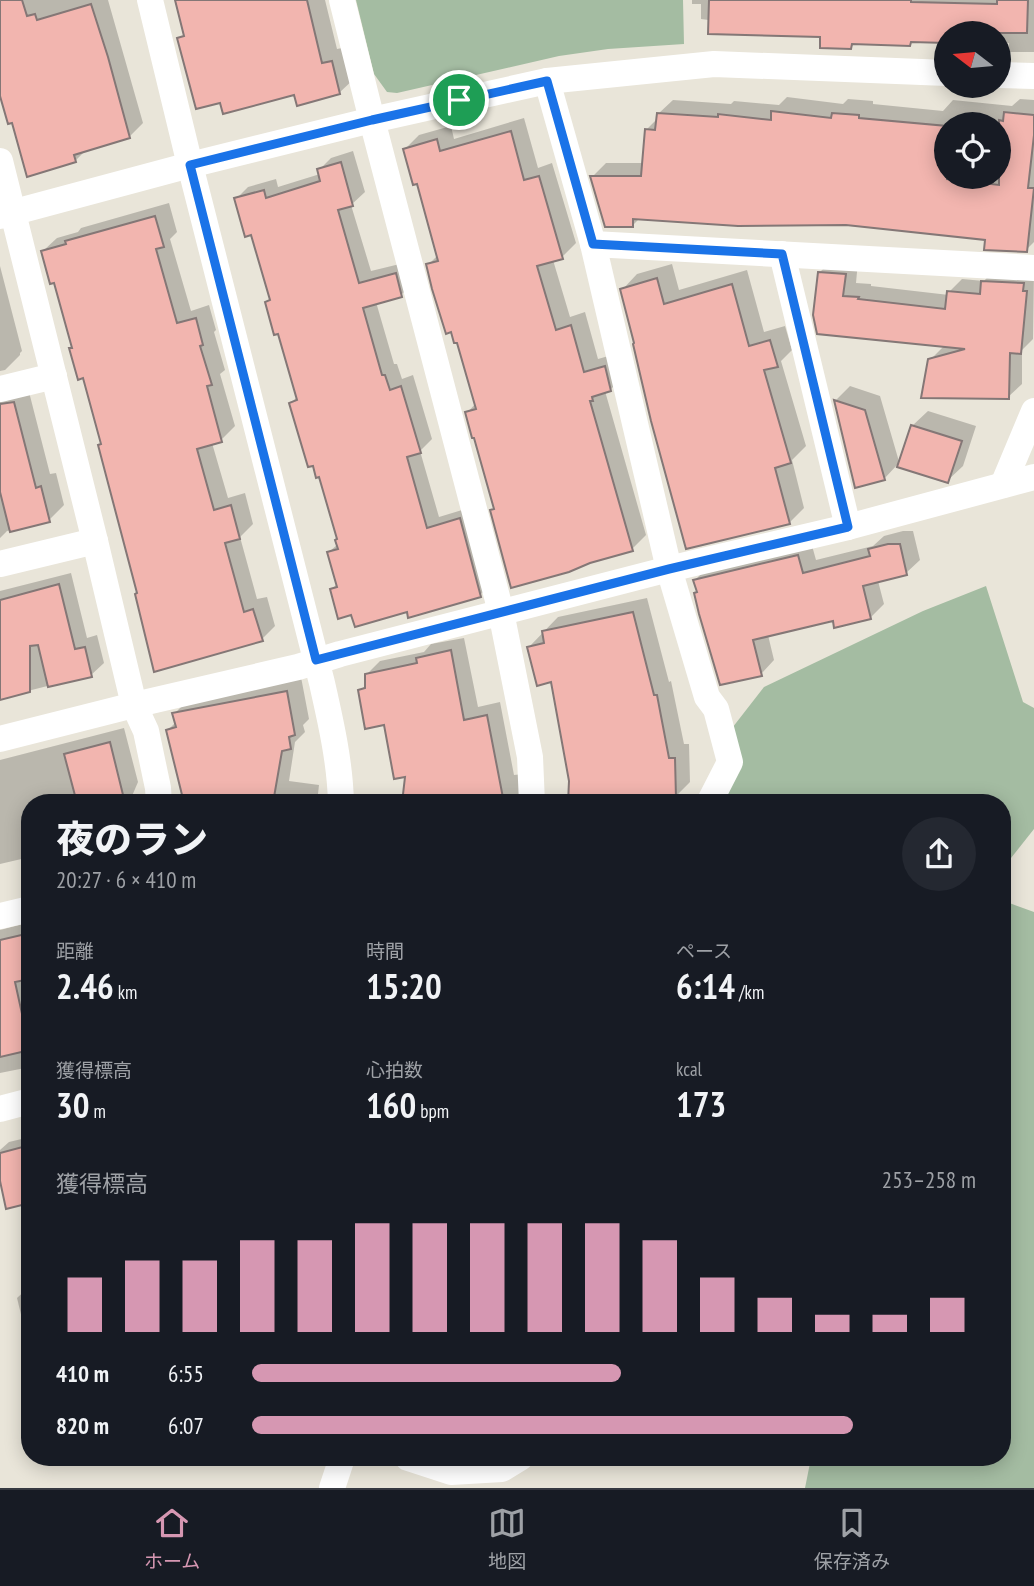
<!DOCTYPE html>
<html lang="ja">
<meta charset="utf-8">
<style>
:root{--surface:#171b24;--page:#242831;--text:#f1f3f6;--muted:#9ea1a6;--line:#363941;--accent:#d697b2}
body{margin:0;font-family:"PT Sans Narrow","Noto Sans JP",sans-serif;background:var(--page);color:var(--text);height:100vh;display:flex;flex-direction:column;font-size:26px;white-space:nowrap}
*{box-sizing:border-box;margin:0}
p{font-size:23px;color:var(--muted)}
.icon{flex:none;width:38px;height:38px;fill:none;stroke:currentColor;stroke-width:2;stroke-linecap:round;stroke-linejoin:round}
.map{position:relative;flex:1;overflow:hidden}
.drawer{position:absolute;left:21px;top:794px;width:990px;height:672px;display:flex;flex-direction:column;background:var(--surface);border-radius:28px;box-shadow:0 4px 18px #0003}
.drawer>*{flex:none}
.needle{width:46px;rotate:286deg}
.tools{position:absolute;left:934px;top:21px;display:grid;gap:14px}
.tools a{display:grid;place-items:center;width:77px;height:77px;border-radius:50%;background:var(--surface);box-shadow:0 4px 18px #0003;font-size:35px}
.pin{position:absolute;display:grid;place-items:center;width:60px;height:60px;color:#fff;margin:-30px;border:4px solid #fff;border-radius:50%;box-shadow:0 2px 7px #0007}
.round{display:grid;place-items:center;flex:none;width:74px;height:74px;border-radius:37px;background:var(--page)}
.headline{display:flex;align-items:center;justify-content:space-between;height:119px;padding:0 35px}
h1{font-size:38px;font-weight:800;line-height:52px}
.figures{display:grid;grid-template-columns:repeat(3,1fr);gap:10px;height:119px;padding:7px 35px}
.figures div{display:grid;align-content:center}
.figures b{font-size:35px;font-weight:800}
.figures small{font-size:19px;font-weight:400}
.figures p{font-size:19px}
.chart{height:196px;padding:14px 35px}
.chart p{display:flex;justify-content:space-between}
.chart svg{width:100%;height:126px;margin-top:7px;stroke:var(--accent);stroke-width:6}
ul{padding:0 35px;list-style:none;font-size:23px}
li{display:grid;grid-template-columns:112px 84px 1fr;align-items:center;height:52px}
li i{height:18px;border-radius:9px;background:var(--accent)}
.tab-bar{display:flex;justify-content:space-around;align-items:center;height:98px;border-top:2px solid var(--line);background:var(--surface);font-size:19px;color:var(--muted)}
.tab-bar a{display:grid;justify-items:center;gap:4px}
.tab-bar .on{color:var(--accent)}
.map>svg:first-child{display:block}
.green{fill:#a4bca2}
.shadow{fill:#0003;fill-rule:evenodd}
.building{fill:#f2b5af;stroke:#847776;stroke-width:2}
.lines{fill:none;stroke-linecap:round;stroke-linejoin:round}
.street{stroke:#fff;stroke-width:26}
.route-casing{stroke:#fff;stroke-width:14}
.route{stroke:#1a73e8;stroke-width:9}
</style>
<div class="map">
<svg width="1034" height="1488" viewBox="0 0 1034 1488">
<rect width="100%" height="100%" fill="#e9e5d9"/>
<g class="green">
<path d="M356 0H683L684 44 608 49 559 56 397 93 387 92 374 74Z"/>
<path d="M986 586 1023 702 1034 708V829L1003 868V803H718L729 732 764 687 923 611Z"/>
<path d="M1003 895 1004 901 1034 912V1488H805L811 1458H1003Z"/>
</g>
<g class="shadow">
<path d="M0 0H108L143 123 129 137 87 149 75 161 13 120 0 90Z"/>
<path d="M176 0H325L337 49 347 47 355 78 339 93H295L221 101 179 39 185 33Z"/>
<path d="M692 0H1034V52H1009V43H999V33H947L913 41 910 44 855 43 851 47 822 35 701 19V4H692Z"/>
<path d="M787 97 843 104 848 99 873 101V104L943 111 953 100 1012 106 1020 99 1034 100V242L1026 250 987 238 846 223 641 217 633 225 592 177 606 163H644L646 130 658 118V114L673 100 731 104 734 101 779 105ZM947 124H999V177H947Z"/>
<path d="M524 118 538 168 552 163 576 243 562 257 553 260 570 317 585 312 598 359 619 353 624 376 610 390 605 391 646 535 632 549 492 510 496 507 467 413 476 403 458 340 428 265 438 255 418 182 405 149 419 135 451 126 454 139Z"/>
<path d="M353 151 365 192 351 205 371 271 408 262 413 283 401 295 376 302 394 364H397L402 379 413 375 432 439 420 451 439 517 472 507 492 583 480 595 408 610 352 613 332 589 338 583 329 552 338 544 339 539 321 475 314 464 291 403 298 396 279 332 267 302 271 298 252 233 236 199 248 187 276 179 278 187 320 174 319 170 331 158Z"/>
<path d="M169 203 177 232 170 239 191 311 209 305 216 330 214 332 225 370 220 374 235 426 221 440 212 443 228 498 245 493 253 524 240 537 257 599 267 597 275 626 262 639 138 593 100 445 103 442 85 376 73 347 55 281 43 251 57 238 78 232 81 228Z"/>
<path d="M833 259 858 261 856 283 871 284V286L949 295V292L962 279 984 281 996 268 1034 270 1033 339 1022 350V384L1008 397 930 360 945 345 819 332V273Z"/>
<path d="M672 264 679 290 747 270 764 332 785 326 792 350 781 361 806 446 792 460 804 508 789 523 622 290 637 274Z"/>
<path d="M0 266 22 351 20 353V355L5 370 0 371Z"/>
<path d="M0 380 28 388 50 474 56 473 64 505 49 520 7 531 0 538Z"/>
<path d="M850 386 880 396 900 465 912 426 928 411 976 426 963 466 947 481 897 465 884 479 835 401Z"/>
<path d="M903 531H913L920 560 906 573 878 581 884 604 870 618 834 619 768 635 774 660 761 674 698 591 695 580 709 566 811 542 816 560 873 546 884 536Z"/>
<path d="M71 573 87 638 97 635 104 663 91 675 0 698V591Z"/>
<path d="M647 598 669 682 671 681 684 744H689L690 782 675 797H670V803H570L571 781 552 680 529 647 558 617Z"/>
<path d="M464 638 478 707 500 702 514 775 523 774 525 803H404L407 775 385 723 360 691 367 684 366 675 380 661 424 652 431 644Z"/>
<path d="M301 677 309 719 303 725 305 732 295 742 289 781 319 785 317 803H185L168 730 176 722 174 714 189 699Z"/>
<path d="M124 728 138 782 129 803H30V857L0 864V760Z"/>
<path d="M27 923 30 931V1067L0 1073V930Z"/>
<path d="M30 1137V1202L0 1173V1150L9 1142Z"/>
<path d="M30 1286V1339H27L17 1298Z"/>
</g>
<g class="building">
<path d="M0 0H22L27 16 35 14 37 20 91 4 108 57 130 138 74 155 76 162 27 177 12 123 8 124 0 96Z"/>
<path d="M175 0H307L322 63 332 61 340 94 297 106 294 95 223 114 220 103 196 109 177 38 184 36Z"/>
<path d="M709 0H911V2L997 4V0H1028L1027 33H947V43L911 42 910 46 852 44 851 49 820 48V37L708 34Z"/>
<path d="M771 111 831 118 832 113 859 115V118L947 126V179L999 185V120L1003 121 1004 112 1034 115V135L1028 188H1034L1027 252 984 250 985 240 846 225 738 226 633 219V227H605L590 176H641L645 129 655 130 657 113 718 117V114L771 120Z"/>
<path d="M511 131 524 180 539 176 563 259 537 266 556 330 571 325 584 372 605 366 611 391 592 397 593 401H590L633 551 590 563 569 572 511 588 490 510 494 509 474 438H472L465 412 476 409 457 343H454L451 332 446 334 432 289 426 264 438 261 417 184 413 185 403 149 437 139 440 151Z"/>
<path d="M341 162 353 206 338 210 359 283 396 273 402 297 363 308 382 375H385L390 390 401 386 421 453 407 457 427 528 460 518 481 597 408 618 407 612 355 627 351 615 338 619 330 589 337 587 327 552 338 549 335 540 337 539 319 477 316 478 313 466 308 467 289 403 297 400 278 334 274 335 265 302 270 300 251 235 245 237 234 198 264 190 266 198 320 181 317 169Z"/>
<path d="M155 216 164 247 156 249 177 323 196 318 203 345 200 346 212 385 207 386 222 442 197 449 214 510 231 505 240 539 225 543 244 612 253 609 263 641 154 672 135 594 137 593 98 445 101 444 83 378 78 380 69 348H72L54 283 50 284 41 251 66 244 65 241Z"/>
<path d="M818 272 846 274 843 296 859 297 858 299 945 309 947 291 980 294 981 281 1024 283 1023 291H1027L1021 354 1010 353 1009 399 921 398 928 359 965 349 817 334 813 315Z"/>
<path d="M657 278 664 304 732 284 749 346 770 340 778 367 764 370 791 463 775 468 790 524 686 549 651 421 633 344 634 343 620 289Z"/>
<path d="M834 400 865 410 885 480 855 488Z"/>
<path d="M14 402 36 488 41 486 50 522 10 532 0 492V404Z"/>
<path d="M911 425 962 441 948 483 897 467Z"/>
<path d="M888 544H900L907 575 863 586 871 619 834 628 833 621 753 640 762 676 720 685 699 614 694 593 697 592 693 580 798 555 803 573 870 556 868 549Z"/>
<path d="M59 584 75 649 85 647 92 677 48 687 38 645 30 646V692L0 700V600Z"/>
<path d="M633 612 654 695H657L669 758H675L676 798 655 799V803H568L569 781 551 682 537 686 527 647 544 643 542 631Z"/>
<path d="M451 650 464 720 487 715 504 803H402L405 777 394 779 384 725 365 729 358 690 365 688V674L417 663 416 658Z"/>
<path d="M287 691 295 735 289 737 291 749 282 751 273 803H184L166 730 176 727 172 713Z"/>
<path d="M110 742 125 803H77L64 754Z"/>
<path d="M30 933V979L15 982 30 1050 0 1057V940Z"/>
<path d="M30 1145V1203L6 1209 0 1181V1153Z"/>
</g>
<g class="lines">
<g class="street">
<path d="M150 0 190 165 322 683C331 723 340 762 341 803"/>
<path d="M342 0 372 120 501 612 530 757 532 803"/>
<path d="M999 75 1034 76"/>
<path d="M547 81 593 244 669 569 707 697 716 709 730 762 709 803"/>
<path d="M0 161 95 541 134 705 146 731 158 788 159 803"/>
<path d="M0 216 190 165 372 120 547 81 714 64 947 73"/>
<path d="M593 244 1034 268"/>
<path d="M782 254 848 527"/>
<path d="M0 389 54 376"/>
<path d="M1003 485 1034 411"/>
<path d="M0 564 95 541"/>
<path d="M0 739 134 705 298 667 340 654 669 569 848 527 1034 477"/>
<path d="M0 916 30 909"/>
<path d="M0 1109 30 1101"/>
<path d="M408 1458 451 1472 502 1469 520 1458"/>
<path d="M332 1488 342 1458"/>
</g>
</g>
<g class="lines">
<defs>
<path id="route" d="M547 81 593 244 782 254 848 527 669 569 316 660 190 165 372 120Z"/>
</defs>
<use href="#route" class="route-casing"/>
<use href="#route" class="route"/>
</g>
</svg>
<div class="tools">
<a><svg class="needle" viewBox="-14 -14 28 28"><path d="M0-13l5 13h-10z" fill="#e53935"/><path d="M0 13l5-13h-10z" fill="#9ea1a6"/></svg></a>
<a><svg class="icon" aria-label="locate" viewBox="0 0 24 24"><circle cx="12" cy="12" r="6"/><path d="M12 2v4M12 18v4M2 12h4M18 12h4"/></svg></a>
</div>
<div class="pin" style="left:459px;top:100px;background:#1e9e55"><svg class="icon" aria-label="arrive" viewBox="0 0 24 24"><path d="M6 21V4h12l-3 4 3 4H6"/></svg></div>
<section class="drawer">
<div class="headline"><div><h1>夜のラン</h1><p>20:27 · 6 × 410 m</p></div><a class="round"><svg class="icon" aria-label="share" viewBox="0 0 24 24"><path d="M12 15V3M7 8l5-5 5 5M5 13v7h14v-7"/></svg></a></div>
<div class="figures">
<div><p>距離</p><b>2.46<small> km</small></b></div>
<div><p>時間</p><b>15:20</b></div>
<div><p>ペース</p><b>6:14<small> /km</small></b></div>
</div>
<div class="figures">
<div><p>獲得標高</p><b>30<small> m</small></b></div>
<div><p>心拍数</p><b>160<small> bpm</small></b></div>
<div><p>kcal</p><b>173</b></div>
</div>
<div class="chart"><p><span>獲得標高</span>253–258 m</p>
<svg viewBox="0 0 160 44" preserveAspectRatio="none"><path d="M5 44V25M15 44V19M25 44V19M35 44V12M45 44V12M55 44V6M65 44V6M75 44V6M85 44V6M95 44V6M105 44V12M115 44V25M125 44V32M135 44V38M145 44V38M155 44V32"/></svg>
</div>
<ul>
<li><b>410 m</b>6:55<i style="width:51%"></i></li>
<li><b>820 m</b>6:07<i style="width:83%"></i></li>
</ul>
</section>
</div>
<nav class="tab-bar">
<a class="on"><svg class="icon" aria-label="home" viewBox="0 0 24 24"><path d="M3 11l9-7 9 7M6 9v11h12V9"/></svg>ホーム</a>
<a><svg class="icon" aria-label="map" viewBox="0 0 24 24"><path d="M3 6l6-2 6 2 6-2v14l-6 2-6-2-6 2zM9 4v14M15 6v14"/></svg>地図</a>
<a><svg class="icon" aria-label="saved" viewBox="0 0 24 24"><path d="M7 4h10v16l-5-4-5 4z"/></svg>保存済み</a>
</nav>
